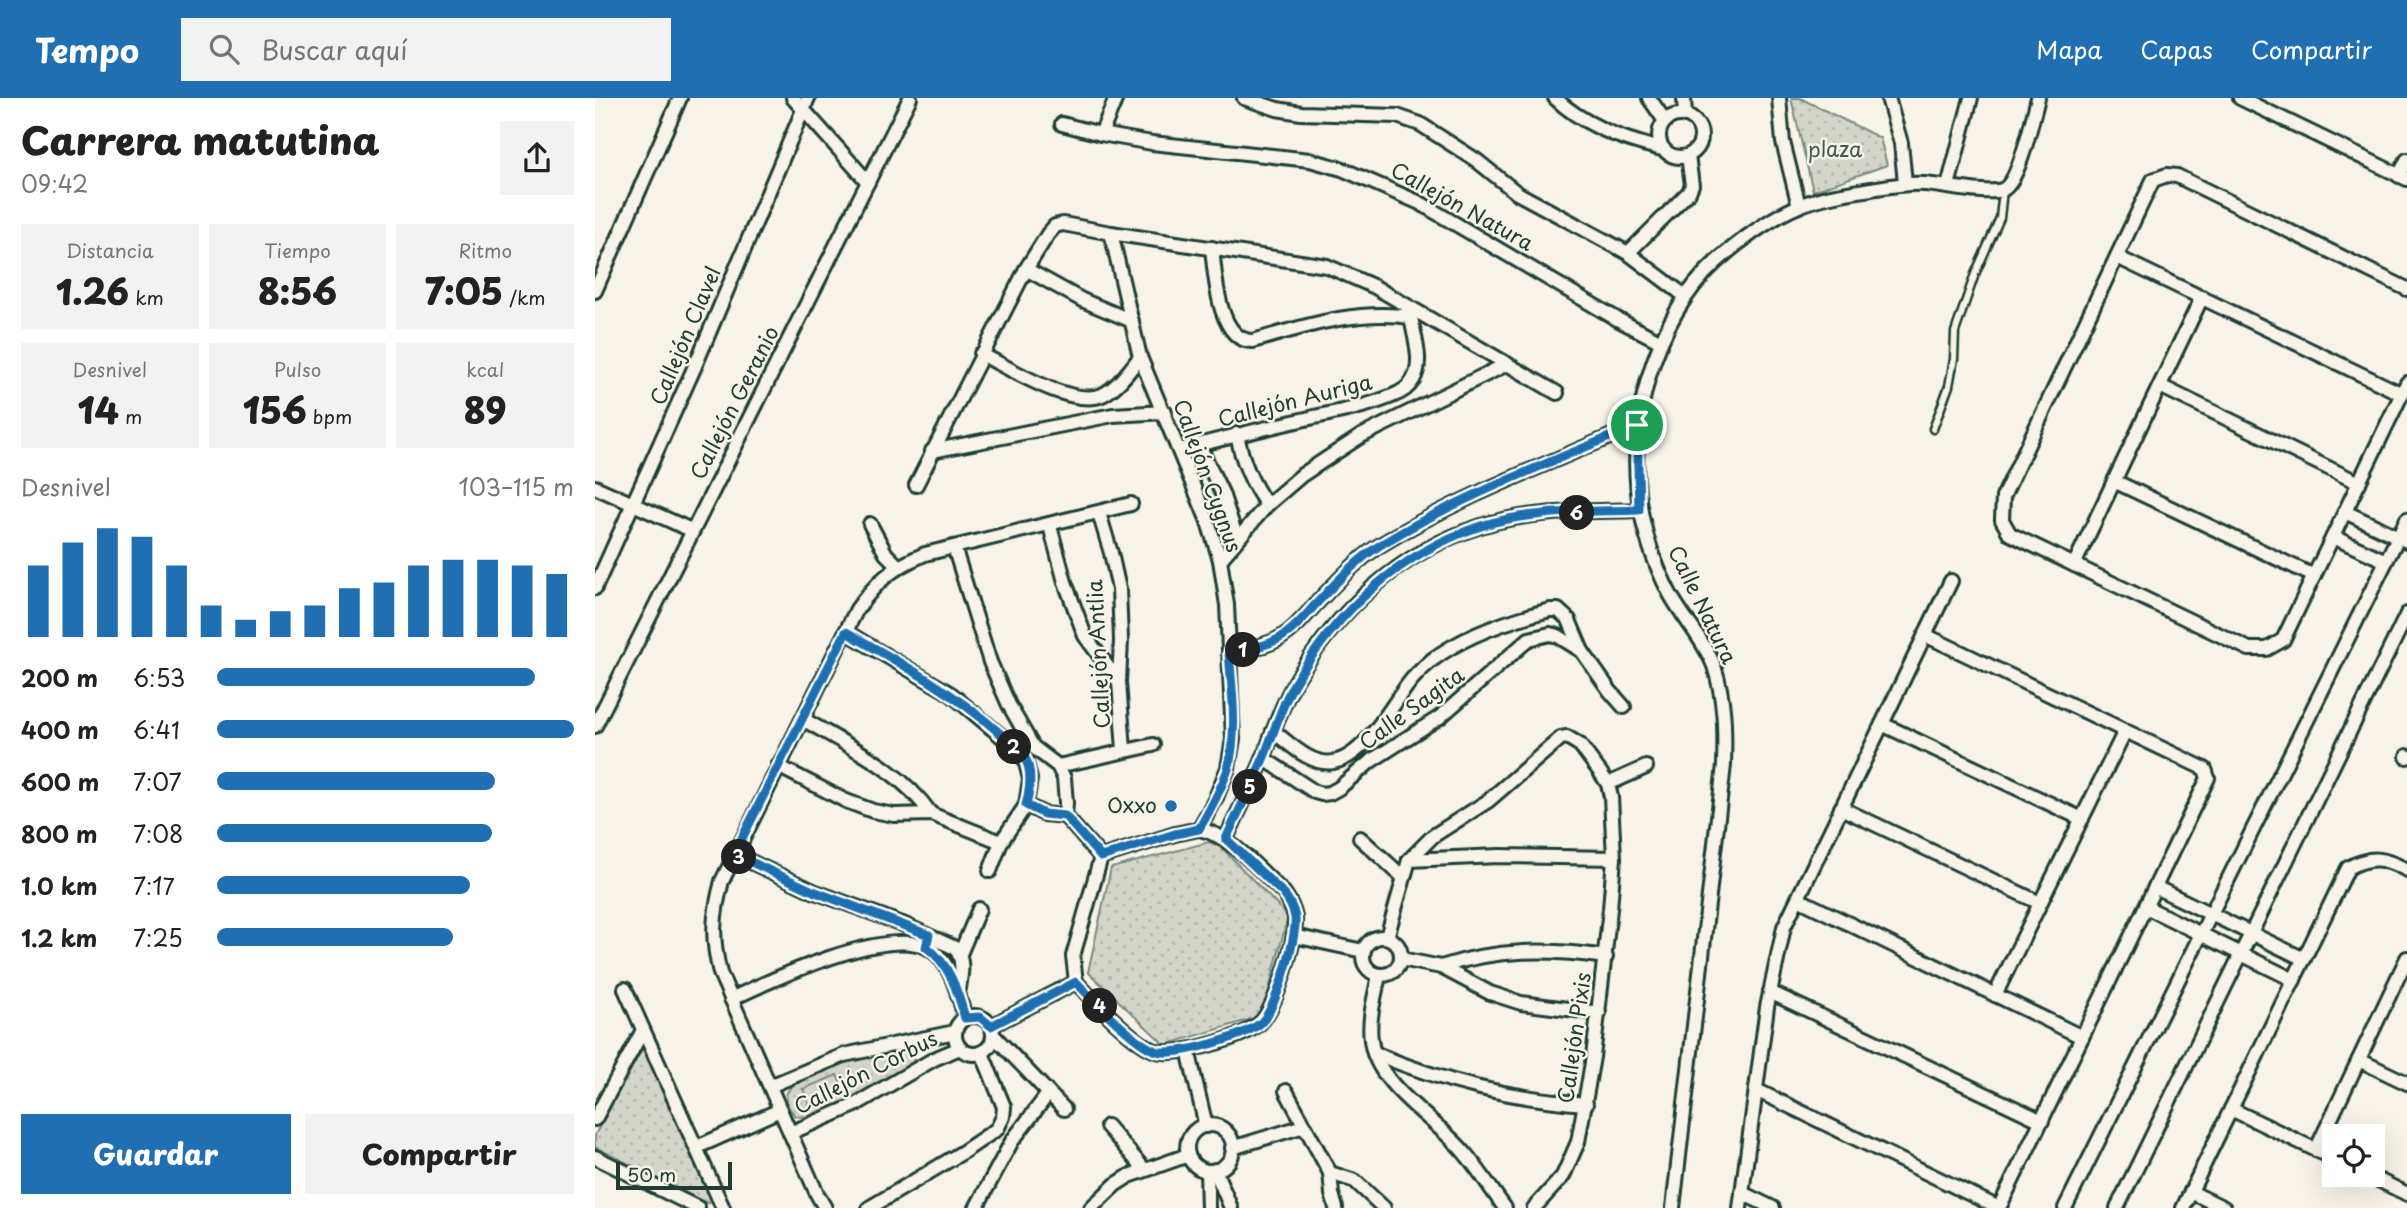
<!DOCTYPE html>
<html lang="es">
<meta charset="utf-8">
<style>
:root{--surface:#fff;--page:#f2f2f2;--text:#222;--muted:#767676;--accent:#1f6fb2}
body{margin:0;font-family:"Playpen Sans",sans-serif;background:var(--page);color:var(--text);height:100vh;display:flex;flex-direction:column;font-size:26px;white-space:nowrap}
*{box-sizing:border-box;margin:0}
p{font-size:23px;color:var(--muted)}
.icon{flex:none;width:38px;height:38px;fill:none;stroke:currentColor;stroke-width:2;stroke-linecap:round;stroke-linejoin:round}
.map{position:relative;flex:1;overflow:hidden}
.details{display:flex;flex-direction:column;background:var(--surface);width:595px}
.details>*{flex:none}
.tools{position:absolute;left:1727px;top:1026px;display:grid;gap:14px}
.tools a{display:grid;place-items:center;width:63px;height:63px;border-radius:0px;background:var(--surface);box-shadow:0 7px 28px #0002;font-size:35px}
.scale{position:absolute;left:21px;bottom:18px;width:116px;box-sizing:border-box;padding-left:7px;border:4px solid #1f3d34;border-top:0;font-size:19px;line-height:24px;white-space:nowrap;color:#1f3d34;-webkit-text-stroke:5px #f7f3e8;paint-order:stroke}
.pin{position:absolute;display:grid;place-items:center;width:60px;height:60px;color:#fff;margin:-30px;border:4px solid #fff;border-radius:50%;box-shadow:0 2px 7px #0007}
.km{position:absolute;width:35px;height:35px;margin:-18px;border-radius:50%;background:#222;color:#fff;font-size:19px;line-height:35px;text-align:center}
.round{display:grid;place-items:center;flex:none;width:74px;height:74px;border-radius:0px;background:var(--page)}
.overview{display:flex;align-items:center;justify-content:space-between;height:119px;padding:0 21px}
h1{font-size:38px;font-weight:800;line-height:52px}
.metrics{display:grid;grid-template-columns:repeat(3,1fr);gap:10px;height:119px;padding:7px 21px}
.metrics div{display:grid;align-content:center;border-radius:0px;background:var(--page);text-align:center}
.metrics b{font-size:35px;font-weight:800}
.metrics small{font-size:19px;font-weight:400}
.metrics p{font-size:19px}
.chart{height:196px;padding:14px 21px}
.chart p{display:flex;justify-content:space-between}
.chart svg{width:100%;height:126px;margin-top:7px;stroke:var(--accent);stroke-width:6}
.button{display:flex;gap:14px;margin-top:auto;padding:14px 21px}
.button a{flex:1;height:80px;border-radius:0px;background:var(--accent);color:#fff;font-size:28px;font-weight:800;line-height:80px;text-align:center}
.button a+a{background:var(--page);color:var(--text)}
ul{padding:0 21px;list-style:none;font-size:23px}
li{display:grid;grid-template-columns:112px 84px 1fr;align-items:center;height:52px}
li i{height:18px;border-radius:9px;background:var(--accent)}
header{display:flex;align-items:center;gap:42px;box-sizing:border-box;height:98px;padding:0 35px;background:var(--accent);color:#fff}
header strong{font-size:33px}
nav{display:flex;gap:38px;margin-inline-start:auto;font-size:24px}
.search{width:490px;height:63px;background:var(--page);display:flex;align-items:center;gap:18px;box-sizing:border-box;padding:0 24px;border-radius:0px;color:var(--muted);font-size:26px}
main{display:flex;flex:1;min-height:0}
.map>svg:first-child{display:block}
.grass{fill:url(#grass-dots);stroke:#79897f;stroke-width:2}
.pitch{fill:#d3d5ca;stroke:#79897f;stroke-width:2}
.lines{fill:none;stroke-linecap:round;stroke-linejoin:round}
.lane-casing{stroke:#1f3d34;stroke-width:11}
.street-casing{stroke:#1f3d34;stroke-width:18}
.lane{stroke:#f7f3e8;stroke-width:6}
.street{stroke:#f7f3e8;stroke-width:12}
.route-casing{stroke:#fff;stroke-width:14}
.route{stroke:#1f6fb2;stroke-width:9}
.poi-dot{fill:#1f6fb2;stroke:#f7f3e8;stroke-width:2.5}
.labels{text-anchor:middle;stroke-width:5;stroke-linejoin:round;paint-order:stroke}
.park-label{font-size:21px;fill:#435b52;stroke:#f7f3e8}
.street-label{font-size:21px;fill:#1f3d34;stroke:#f7f3e8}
.poi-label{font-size:21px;fill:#1f3d34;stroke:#f7f3e8;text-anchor:end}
</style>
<header>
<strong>Tempo</strong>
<div class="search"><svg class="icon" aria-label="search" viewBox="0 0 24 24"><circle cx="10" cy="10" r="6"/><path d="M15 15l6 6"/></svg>Buscar aquí</div>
<nav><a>Mapa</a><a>Capas</a><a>Compartir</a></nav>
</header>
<main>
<section class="details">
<div class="overview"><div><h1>Carrera matutina</h1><p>09:42</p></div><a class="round"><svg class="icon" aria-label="share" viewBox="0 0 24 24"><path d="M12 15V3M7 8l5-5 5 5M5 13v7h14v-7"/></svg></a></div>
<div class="metrics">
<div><p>Distancia</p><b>1.26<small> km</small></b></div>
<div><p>Tiempo</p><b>8:56</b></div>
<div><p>Ritmo</p><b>7:05<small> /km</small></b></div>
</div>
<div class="metrics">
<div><p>Desnivel</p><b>14<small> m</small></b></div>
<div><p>Pulso</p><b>156<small> bpm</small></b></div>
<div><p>kcal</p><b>89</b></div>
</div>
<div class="chart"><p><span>Desnivel</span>103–115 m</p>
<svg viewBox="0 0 160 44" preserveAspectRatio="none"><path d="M5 44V19M15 44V11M25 44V6M35 44V9M45 44V19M55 44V33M65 44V38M75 44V35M85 44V33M95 44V27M105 44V25M115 44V19M125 44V17M135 44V17M145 44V19M155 44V22"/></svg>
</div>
<ul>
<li><b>200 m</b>6:53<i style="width:89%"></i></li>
<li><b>400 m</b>6:41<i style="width:100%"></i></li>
<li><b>600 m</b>7:07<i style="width:78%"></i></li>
<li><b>800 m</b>7:08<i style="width:77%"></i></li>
<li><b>1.0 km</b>7:17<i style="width:71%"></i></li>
<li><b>1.2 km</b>7:25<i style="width:66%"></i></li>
</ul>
<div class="button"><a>Guardar</a><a>Compartir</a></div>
</section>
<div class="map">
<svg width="1812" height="1110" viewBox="0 0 1812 1110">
<defs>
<pattern id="grass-dots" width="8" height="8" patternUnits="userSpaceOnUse" patternTransform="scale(1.75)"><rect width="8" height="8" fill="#d3d5ca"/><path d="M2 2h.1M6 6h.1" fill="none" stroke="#b5b8ae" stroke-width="1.8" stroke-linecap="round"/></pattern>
</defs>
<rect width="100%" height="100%" fill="#f7f3e8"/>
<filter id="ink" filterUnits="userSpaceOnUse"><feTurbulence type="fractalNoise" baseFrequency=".0143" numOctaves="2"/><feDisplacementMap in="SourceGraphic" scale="14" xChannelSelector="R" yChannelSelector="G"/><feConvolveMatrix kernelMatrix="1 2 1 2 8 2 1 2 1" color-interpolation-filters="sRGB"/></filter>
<g filter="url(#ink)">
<g class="grass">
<path d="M1196 0H1205L1285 40 1292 67 1218 93Z"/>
<path d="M614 744 626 749 693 818 667 918 570 947 493 874 516 770Z"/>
<path d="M46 948 49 949 114 1096 116 1101 114 1105 107 1103 0 1049V1037Z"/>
<path d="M314 952 319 955V965C295 983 230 1025 200 1018L193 1008 191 996C208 966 282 956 314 952Z"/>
</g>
<path class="pitch" d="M242 977 250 995 215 1010 208 991Z"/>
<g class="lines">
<defs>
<path id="lane" d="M1338 331 1354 288 1359 261 1360 234 1380 176 1405 120 1408 92"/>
<g id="street">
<path d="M198 0 273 84"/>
<path d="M649 0 682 11 706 15 802 18 825 26 881 62 922 95 1033 155 1090 198"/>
<path d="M960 0C989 28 1028 42 1067 51"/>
<path d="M1054 0 1070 23"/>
<path d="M1089 0 1090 18"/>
<path d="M1184 0 1188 44 1204 108"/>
<path d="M1293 0 1306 45 1310 85"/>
<path d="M1645 0 1812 81"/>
<circle cx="1085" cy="38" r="21"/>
<path d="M467 26 506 36 557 45 715 62 747 71 825 105 1022 221 1066 244"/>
<path d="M506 36 521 0"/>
<path d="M1804 78 1812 62"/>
<path d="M1353 88 1376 0"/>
<path d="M516 135 545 259 612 421 625 462 632 507 638 641 633 670 620 702 604 731"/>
<path d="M1033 155 1094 94 1097 87 1093 58"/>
<path d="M1522 159 1807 296"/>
<path d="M431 171 487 202 537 223"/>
<path d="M1812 191 1582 78 1572 77 1558 82 1408 399 1407 422 1415 436 1654 551H1672L1688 542 1812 285"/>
<path d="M0 193 85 0"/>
<path d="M386 256C414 270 477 310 507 297 522 290 535 272 545 259"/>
<path d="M1565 288 1764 385"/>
<path d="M642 336C647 364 656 385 672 407"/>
<path d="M604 347 627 395 642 441"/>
<path d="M585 352C628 340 671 330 715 320 742 314 771 309 797 298 805 295 814 290 818 282 829 264 819 239 816 219 761 211 711 228 658 243 623 244 620 176 617 150"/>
<path d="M337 353 518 317 570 314"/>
<path d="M1519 383 1719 478"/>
<path d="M321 387 431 171 453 136 460 128 468 126 516 135 732 168 780 189 962 295"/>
<path d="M0 389 96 432"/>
<path d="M1750 414 1812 443"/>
<path d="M504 415 516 455 524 491 526 542 524 584 529 652"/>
<path d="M275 426 291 456 303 468"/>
<path d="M455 428 470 484 490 538 524 584"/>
<path d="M1738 439 1791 463"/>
<path d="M359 449 395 564 414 607 438 649 463 668 469 680 471 705 470 718 506 759"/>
<path d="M625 462 672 407 707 377 734 359 766 338 912 266"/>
<path d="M1479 467 1607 199"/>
<path d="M0 490 100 268 213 0"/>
<path d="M251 534 356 596 429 657 435 681 431 707"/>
<path d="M1330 537 1610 671 1613 680 1404 1110"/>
<path d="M634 555C651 551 670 549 685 540 699 532 710 518 720 507 740 486 762 461 787 446 867 397 956 365 1042 327"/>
<path d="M208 621C253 648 305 671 336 716"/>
<path d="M1287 626 1487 721"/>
<path d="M0 628 315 0"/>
<path d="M678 633C694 645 716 668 738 664 770 659 796 608 814 585 820 577 829 569 837 562 870 537 915 522 955 512H963L974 522 987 553 1015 593 1029 609"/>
<path d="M1812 658V659"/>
<path d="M668 660 720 694 727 696 735 695 744 690 776 663 845 619 934 541 955 536 963 538 987 553"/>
<path d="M183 668 251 703 278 713 299 717 336 716 406 744 431 707 449 716 470 718"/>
<path d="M463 668 558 647"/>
<path d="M1013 686 1051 669"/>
<path d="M1246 710 1445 805"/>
<path d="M604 731C636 737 665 773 689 795 694 802 698 810 700 819 702 840 681 909 666 924 652 939 581 959 561 953 539 946 497 901 481 884L478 858 506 759 580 736Z"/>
<path d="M765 740 808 779"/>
<path d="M631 741C643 714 657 687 669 659 678 635 686 608 699 586 741 513 806 453 886 428 936 412 992 414 1044 412"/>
<path d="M139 756 218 793 310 827 360 850C371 863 365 881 363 896"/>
<path d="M814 762 838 738 893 703 966 640 972 639 985 647 1005 674 1013 686 1016 699 1019 760 1015 811 998 959 983 1044 968 1078 939 1110"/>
<path d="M395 773 406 744"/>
<path d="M1560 789 1709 861"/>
<path d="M1203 801 1487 939"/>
<path d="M1551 809 1699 882"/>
<path d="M699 838 768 853"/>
<path d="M792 839 814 762 904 758 1019 760"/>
<circle cx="787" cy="858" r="19"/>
<path d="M365 856 384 811"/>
<path d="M806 861 846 869 895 895 926 905 1004 915"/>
<path d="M846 869C902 850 954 851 1011 859"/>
<path d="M784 877C780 898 773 921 776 942 781 988 840 1020 868 1053 883 1070 896 1091 910 1110"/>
<path d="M30 891 128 1110"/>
<path d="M1175 894 1447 1023"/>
<path d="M1400 897 1530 633"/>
<path d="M136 901C176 882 291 828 333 850 355 861 364 898 370 920"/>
<circle cx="379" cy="937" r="19"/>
<path d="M396 928 481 884"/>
<path d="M399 938 469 1011"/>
<path d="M593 952 611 1028"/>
<path d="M779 955C851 985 913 1000 991 1006"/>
<path d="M1764 962 1812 985"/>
<path d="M175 988 249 957 360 934"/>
<path d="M1161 992 1404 1110"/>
<path d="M691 993 735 1075 737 1096 741 1110"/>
<path d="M1636 1011 1740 1061"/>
<path d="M0 1021 48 932"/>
<circle cx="615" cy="1050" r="23"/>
<path d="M512 1028 549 1071"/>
<path d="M195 1035 258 1008 339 961 365 950"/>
<path d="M102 1049 185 1012"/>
<path d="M637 1050 709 1028"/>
<path d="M1721 1052 1812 860"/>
<path d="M0 1059 103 1110"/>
<path d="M620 1072 636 1110"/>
<path d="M612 1073 613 1110"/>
<path d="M735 1075 760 1083 789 1110"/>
<path d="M1771 1076 1812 1096"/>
<path d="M1596 1094 1629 1110"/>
<path d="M1147 1095 1178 1110"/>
<path d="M230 1110 222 1096 125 875C116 839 118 817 127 783L262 511C283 482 297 470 330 456L536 406"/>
<path d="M274 1110 368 1054 402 1031 408 1019 409 1009 387 955"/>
<path d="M381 1110 417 1043 453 996"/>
<path d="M496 1110 520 1087 534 1078 593 1057"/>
<path d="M1078 1110 1129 667C1130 634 1130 601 1119 568 1109 542 1088 520 1075 496 1039 427 1032 355 1053 281 1066 237 1087 195 1121 164 1143 144 1177 119 1204 108 1227 98 1252 95 1276 91 1294 88 1311 85 1329 86 1347 87 1392 97 1407 92 1424 86 1438 18 1443 0"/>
<path d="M1145 1110 1172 909 1189 829 1356 483"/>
<path d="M1470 1110 1812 421"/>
<path d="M1522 1110 1812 516"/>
<path d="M1588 1110 1753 770C1777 757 1789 760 1812 772"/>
</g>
</defs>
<use href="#lane" class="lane-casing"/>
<use href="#street" class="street-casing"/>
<use href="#lane" class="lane"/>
<use href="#street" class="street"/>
</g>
</g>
<g class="lines" filter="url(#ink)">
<defs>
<path id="route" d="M1042 327 1044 412C992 414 936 412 886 428 806 454 741 514 699 586 686 608 679 635 669 659 657 687 643 714 631 741L688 795C694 802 698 810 700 819 702 840 681 909 667 924 652 938 581 959 561 953 539 946 497 901 481 884L396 928 385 919 370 920C363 894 354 864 331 849L334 837 218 793 139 756 251 534C306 565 360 595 407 637 414 644 425 651 430 660 438 674 435 692 431 707L449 716 470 718 506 759 580 736 604 731C615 712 626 692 633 671 643 634 637 592 634 555 651 551 670 549 685 540 699 532 710 518 720 507 740 486 762 461 787 446 867 397 956 365 1042 327Z"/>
</defs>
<use href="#route" class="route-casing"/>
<use href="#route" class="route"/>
</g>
<circle class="poi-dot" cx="576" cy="708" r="7"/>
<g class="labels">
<g class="park-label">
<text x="1240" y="59">plaza</text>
</g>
<g class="street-label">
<text transform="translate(867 109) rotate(29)" y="7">Callejón Natura</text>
<text transform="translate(91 238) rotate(-67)" y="7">Callejón Clavel</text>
<text transform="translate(700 303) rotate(-14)" y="7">Callejón Auriga</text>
<text transform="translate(140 305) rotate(-63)" y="7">Callejón Geranio</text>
<text transform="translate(612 378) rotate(70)" y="7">Callejón Cygnus</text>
<text transform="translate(1107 507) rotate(64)" y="7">Calle Natura</text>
<text transform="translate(504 556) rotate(-93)" y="7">Callejón Antlia</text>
<text transform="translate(817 611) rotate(-36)" y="7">Calle Sagita</text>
<text transform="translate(980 940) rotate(-82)" y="7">Callejón Pixis</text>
<text transform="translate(271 975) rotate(-27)" y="7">Callejón Corbus</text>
</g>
<g class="poi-label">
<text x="562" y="715">Oxxo</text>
</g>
</g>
</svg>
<div class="tools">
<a><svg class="icon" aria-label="locate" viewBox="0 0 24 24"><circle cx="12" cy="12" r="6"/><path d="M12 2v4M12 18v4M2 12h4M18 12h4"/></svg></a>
</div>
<div class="scale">50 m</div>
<div class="pin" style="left:1042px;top:327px;background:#1e9e55"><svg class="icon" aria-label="arrive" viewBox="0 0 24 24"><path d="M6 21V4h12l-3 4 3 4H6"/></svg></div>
<b class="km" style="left:648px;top:552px">1</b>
<b class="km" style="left:419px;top:649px">2</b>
<b class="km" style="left:144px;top:759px">3</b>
<b class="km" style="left:505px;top:908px">4</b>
<b class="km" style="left:655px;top:689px">5</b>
<b class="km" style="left:982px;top:415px">6</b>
</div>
</main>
